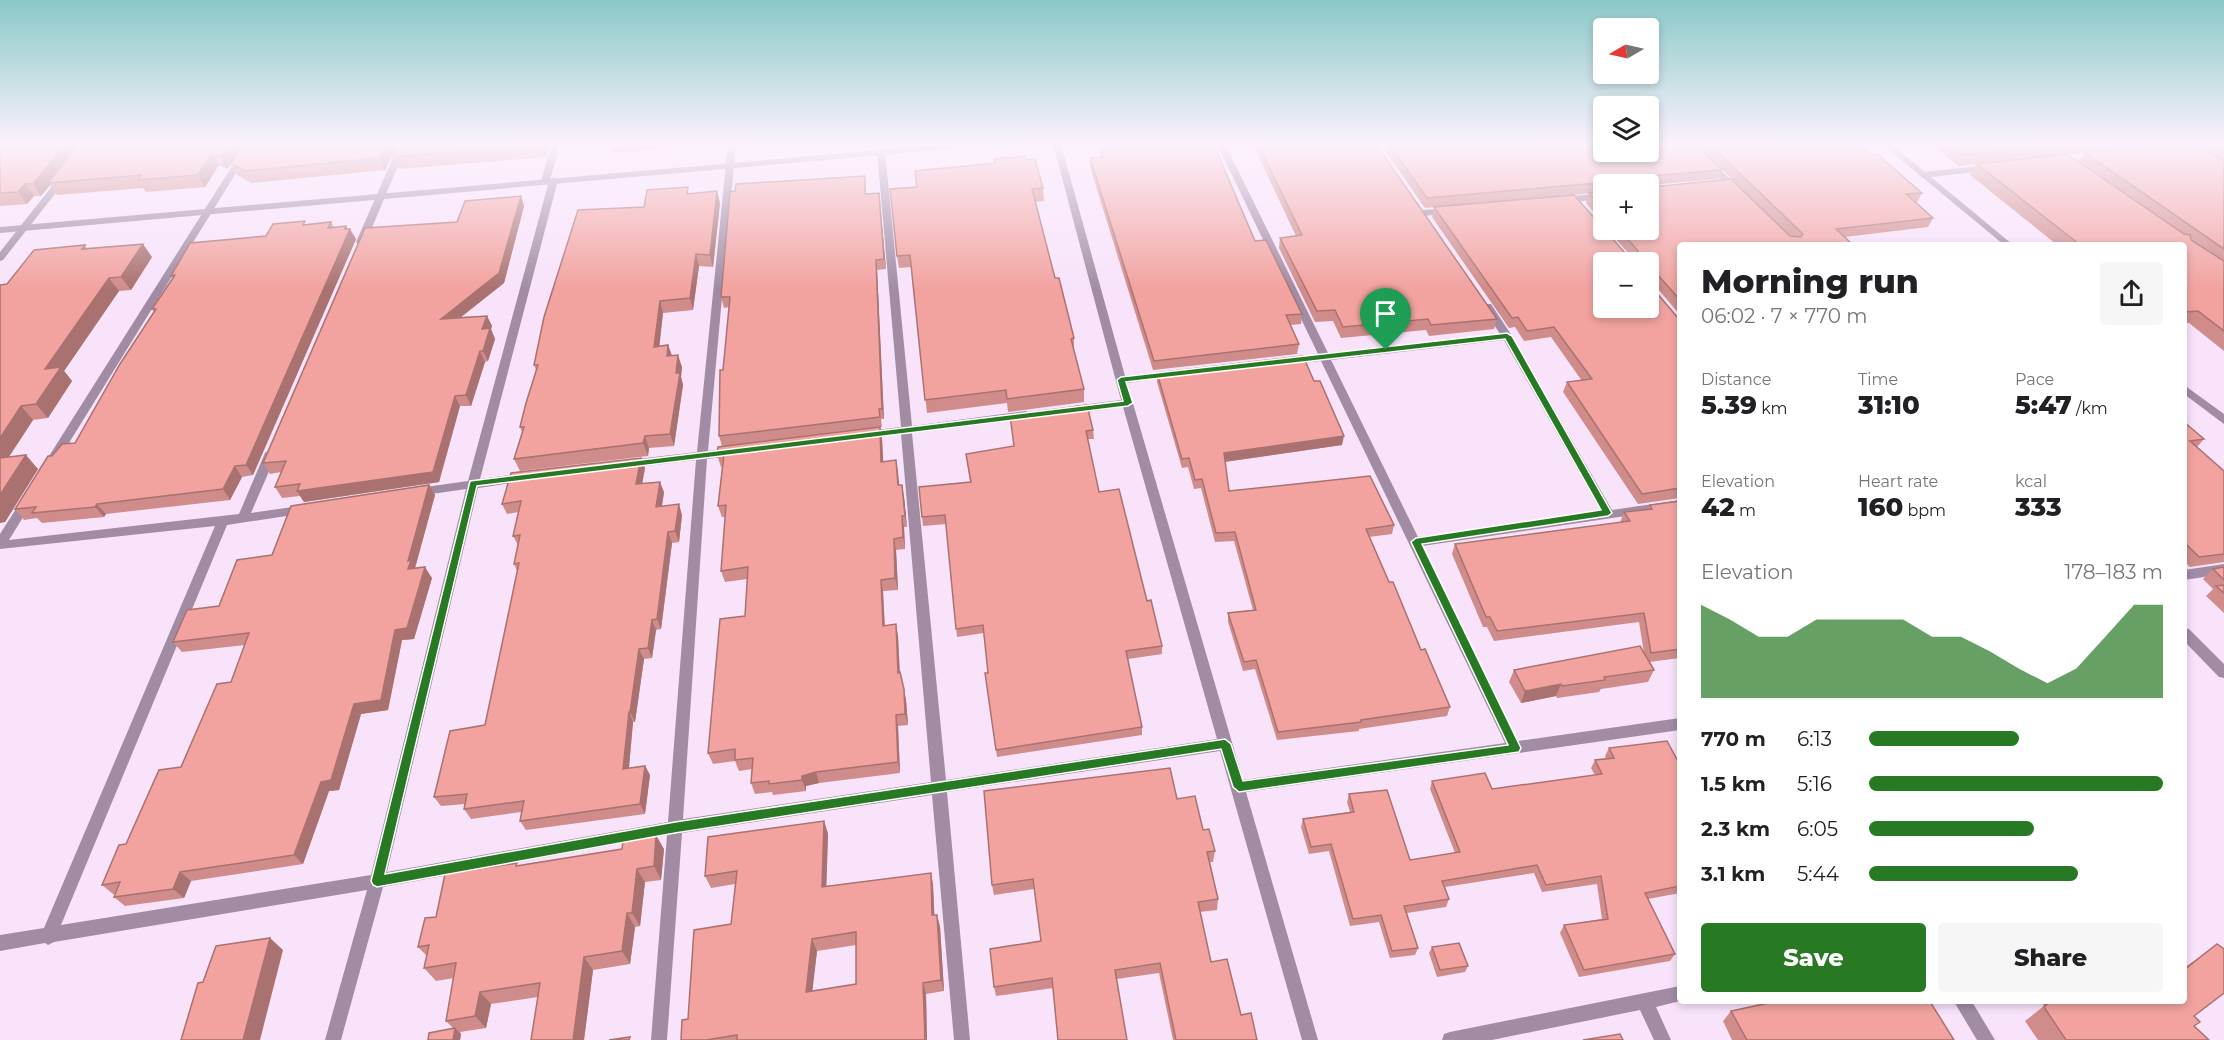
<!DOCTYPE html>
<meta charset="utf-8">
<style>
:root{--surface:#fff;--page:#f6f6f6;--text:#202124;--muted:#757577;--accent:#277923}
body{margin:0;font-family:Montserrat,sans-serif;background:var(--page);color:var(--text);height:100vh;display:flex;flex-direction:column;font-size:22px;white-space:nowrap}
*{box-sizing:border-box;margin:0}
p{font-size:20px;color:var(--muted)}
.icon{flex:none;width:33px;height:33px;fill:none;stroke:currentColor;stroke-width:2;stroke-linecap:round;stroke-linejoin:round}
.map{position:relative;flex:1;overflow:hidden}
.panel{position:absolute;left:1677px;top:242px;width:510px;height:762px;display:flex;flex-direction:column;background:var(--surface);border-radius:6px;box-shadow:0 3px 9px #0003}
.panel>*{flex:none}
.needle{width:39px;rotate:261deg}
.tools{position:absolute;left:1593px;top:18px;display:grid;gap:12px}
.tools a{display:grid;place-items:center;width:66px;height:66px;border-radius:6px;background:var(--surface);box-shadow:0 3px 9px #0003;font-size:30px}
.pin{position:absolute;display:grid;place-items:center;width:51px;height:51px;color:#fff;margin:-62px -26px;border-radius:50% 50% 50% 0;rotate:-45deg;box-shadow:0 0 6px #0007}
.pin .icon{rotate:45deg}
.round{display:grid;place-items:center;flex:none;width:63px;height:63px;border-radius:6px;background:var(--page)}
.headline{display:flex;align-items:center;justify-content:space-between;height:102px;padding:0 24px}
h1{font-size:33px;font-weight:800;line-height:45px}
.metrics{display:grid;grid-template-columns:repeat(3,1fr);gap:9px;height:102px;padding:6px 24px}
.metrics div{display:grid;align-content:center}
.metrics b{font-size:26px;font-weight:800}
.metrics small{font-size:16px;font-weight:400}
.metrics p{font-size:16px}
.chart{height:168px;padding:12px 24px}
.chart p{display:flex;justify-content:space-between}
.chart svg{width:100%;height:108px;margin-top:6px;fill:var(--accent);opacity:.7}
.primary-button{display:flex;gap:12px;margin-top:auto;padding:12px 24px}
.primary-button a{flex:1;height:69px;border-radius:6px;background:var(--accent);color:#fff;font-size:24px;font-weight:800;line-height:69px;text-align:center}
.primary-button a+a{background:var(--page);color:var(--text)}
ul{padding:0 24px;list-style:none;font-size:20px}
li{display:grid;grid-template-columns:96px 72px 1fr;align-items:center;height:45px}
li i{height:15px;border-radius:8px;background:var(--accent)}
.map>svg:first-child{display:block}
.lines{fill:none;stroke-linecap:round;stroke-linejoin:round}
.minor{fill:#a18ca4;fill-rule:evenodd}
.tertiary{fill:#a18ca4;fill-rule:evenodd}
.wall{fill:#d08c8a;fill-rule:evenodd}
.shaded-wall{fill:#a97270}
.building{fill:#f2a3a0;stroke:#a97270;stroke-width:1.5;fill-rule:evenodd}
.route{fill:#277923;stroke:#fff;stroke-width:1.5;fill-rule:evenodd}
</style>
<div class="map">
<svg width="2224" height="1040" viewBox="0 0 2224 1040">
<rect width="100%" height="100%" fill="#f8e3fa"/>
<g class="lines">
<g class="minor">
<path d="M246 144H254L59 459H51L49 456 51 453Z"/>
<path d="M399 144H407L366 242 364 244H358L356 242Z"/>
<path d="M552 144H560L550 180 554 177 558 180 480 479 526 473 532 477 526 481 478 488 387 872 668 822 696 460 629 468 623 464 629 460 697 452 728 144H736L708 451 731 448 737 452 731 456 707 459 683 819 931 782 901 434 867 439 861 435 867 431 901 427 877 151 881 148 885 151 912 426 1026 411 1032 415 1026 419 912 433 946 780 1217 739 1123 407 1073 414 1068 410 1073 406 1121 400 1053 144H1061L1125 376 1171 371 1176 374 1171 377 1127 383 1243 780 1505 743 1321 361 1290 364 1285 361 1290 358 1318 354 1217 144H1225L1328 353 1500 334 1482 306 1483 304H1491L1512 336 1612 510 1680 500V508L1422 546 1518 741 1680 718V730L1246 792 1318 1040H1302L1220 751 947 792 970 1040H954L932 795 682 833 667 1040H651L667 835 383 887 341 1040H325L367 890 54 942 48 945 45 943 0 951V935L44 928 215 526 0 549V534L23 498 27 497 33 501 9 540 239 514 265 453 271 449 277 453 251 513 306 505 312 509 306 513 227 525 61 925 371 875 466 489 418 496 412 492 418 488 468 481 549 181 545 184 541 181ZM1504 340 1601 511 1418 537 1331 360Z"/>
<path d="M1686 144H1694L1740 189V193H1734Z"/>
<path d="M2183 144H2219L2215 147 2180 149V145Z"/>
<path d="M1990 165 1993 166V170L1923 178 1919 175 1923 172Z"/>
<path d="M63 175 67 178 66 180 3 260 0 261V252L60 176Z"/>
<path d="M1604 193V199L1562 203 1558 200 1562 197Z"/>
<path d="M1449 208 1454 211 1452 213 1423 216 1418 213 1423 210Z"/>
<path d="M2224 564V574L2184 580V570Z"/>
<path d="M2184 628 2189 629 2224 664V678L2219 677 2184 641Z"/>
<path d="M1680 986V1000H1684L1656 1007 1671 1040H1654L1640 1010 1492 1040H1442L1444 1034 1450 1032Z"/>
<path d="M1953 1000H1971L1995 1040H1977Z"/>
</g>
<g class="tertiary">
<path d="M949 144H976L972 147 0 233V227Z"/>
<path d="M1882 144H1891L2012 244H2003Z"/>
<path d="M2184 385 2224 414V424L2184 394Z"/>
</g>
</g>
<g class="wall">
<path d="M0 144H398L385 170 252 183 237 175 231 164 227 169 219 165 205 187 146 192 143 188 57 195 50 185 41 196H34L27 204 0 206Z"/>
<path d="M551 144 546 157 399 169 393 157Z"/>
<path d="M606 144H712L614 153 613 149H608Z"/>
<path d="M1256 144H1352L1497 319 1494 329 1429 336 1426 330 1341 338 1333 321 1315 322 1279 248 1280 238 1296 236 1256 151Z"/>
<path d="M1388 144H1857L1922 193 1917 202H1916L1933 218 1928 227 1845 237 1680 244V315L1653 283 1650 282V285L1678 318H1680V498L1638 504 1563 392 1567 382 1582 381 1551 337 1524 341 1515 327 1509 328 1432 217 1434 207 1629 254 1608 230H1648V184H1604V192L1425 208 1386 152ZM1697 145 1790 236 1652 187 1651 185 1718 179 1722 170Z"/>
<path d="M1931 144H2195L2203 148 2206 144H2224V351L2189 323H2184V244H2056L1970 175 1976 164 1959 166ZM2084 153 2078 162 2068 154H2071Z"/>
<path d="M1184 146 1255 241 1302 314 1301 324 1290 325 1299 344 1297 354 1153 370 1090 167V158L1100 157V148Z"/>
<path d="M994 159 1026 160 1043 188 1044 201 1035 202 1055 278 1074 338V351L1084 389V402L1008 412 1007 403 927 413 911 267 899 268 897 256 917 187 994 163Z"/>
<path d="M865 176 866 194 879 193 886 269 877 270 884 419H881L882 427H880L882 439 883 462 896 460 899 485 904 497 907 527H904L905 549 896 550 898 590 883 591 885 626 898 636 900 672 906 700 908 725 898 726 900 773 819 783 806 786V791L773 795 772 792 755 794 751 783 752 769 739 771 735 761 713 764 708 753 745 616 747 579 725 582 721 571 725 517H722L718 506 722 467H721L717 455 722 446 719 436 723 370 729 307 724 308 721 297Z"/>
<path d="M1604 192V224L1586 203 1589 193Z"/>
<path d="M690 194 720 203 713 267 699 266 693 310 663 313 659 346 668 345 672 355 682 367 681 377 683 385 674 446 649 448 648 456 520 471 514 459 522 432 520 427 536 370 534 365 644 207Z"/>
<path d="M521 196 524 206 504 283 461 317 487 316 492 326 491 329 495 339 488 361 485 362 471 406H460L439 482 304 502 300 496 282 498 275 487 281 472 270 474 263 463 457 222Z"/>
<path d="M331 222 334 227 348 229 356 239 253 475 242 477 230 500 106 514 104 517 42 523 37 518 24 520 15 509 52 456 75 443 154 312 152 309 173 279 171 276 266 236 307 225Z"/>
<path d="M85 245 87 249 152 257 131 290 119 291 64 371 72 381 48 418 33 420 9 457 38 469 5 522 7 284Z"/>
<path d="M1157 373 1342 445 1225 462 1229 491 1394 525 1392 534 1369 537 1389 582 1421 650 1450 707 1447 716 1359 729V731L1277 740 1255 669 1243 671 1228 622V613L1253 610 1234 541 1215 542 1201 488 1194 489 1188 467 1182 468 1157 382Z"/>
<path d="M1010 415 1093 430 1094 439H1087L1099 492 1147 601 1162 646V654L1128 659 1142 727V735L997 757 985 673H988L984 633 957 637 946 524 923 526 922 517 970 482 967 462 1014 446Z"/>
<path d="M2184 422 2204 439 2197 447 2224 471V562L2190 567 2184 561Z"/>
<path d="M641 458 645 468 642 484 664 492 662 506 682 515 679 542 672 543 661 629 656 630 652 658 644 659 635 722H633L629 768 645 766 650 775 645 814 526 830 520 821 521 812 471 819 464 809 465 804 441 806 434 797 485 725 517 571 514 564 518 545 513 536 519 512 507 514 502 504Z"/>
<path d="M429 485 435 495 415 568 432 578 414 639 402 640 388 710 361 714 339 790 329 791 303 864 191 881 184 898 125 906 114 897 115 894H113L102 885 181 767 231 682 245 645 182 652 173 642 219 606 272 555Z"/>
<path d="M1680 501V658L1649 662 1654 670 1648 682 1601 689 1599 692 1557 698 1556 696 1521 703 1509 682 1514 670 1644 653 1639 622 1494 641 1487 627H1483L1452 554 1455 544 1620 523 1624 512 1648 510 1650 505Z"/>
<path d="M2224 567V613L2206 596 2213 589 2203 579 2213 569Z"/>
<path d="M1609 748 1680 761V893L1648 899 1675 954 1670 961 1579 977 1560 933 1564 925 1602 919 1597 884 1542 892 1534 873 1445 887 1449 899 1446 907 1407 913 1418 948 1415 955 1390 958 1379 922 1350 926 1329 851 1309 854 1301 827 1303 819 1350 812 1347 802 1349 794 1410 860 1455 853 1430 789 1432 781 1492 789 1595 775 1591 768 1595 760 1606 759 1605 756Z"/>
<path d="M824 821 828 834 826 886 931 873 933 885 934 915H937L940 927 944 991 926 994 927 1040H681L688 1019 731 924 735 884 711 888 705 876ZM856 945V984L812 991 817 951Z"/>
<path d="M649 830 652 836 664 849 661 880 645 882 640 926 635 927 630 964 593 970 584 1040H531L538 997 491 1004 486 1028 460 1032 461 1034 460 1040H428L453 1028 446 1021 454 978 436 981 424 968 427 956 418 947 436 917 518 866 622 849Z"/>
<path d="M1203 830 1215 851 1213 862H1210L1218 899 1217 910 1200 912 1211 962 1241 1015 1257 1040H1173L1159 973 996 996 994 987 1041 941 1034 889 994 895 992 885Z"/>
<path d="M2217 944 2194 1016V1026L2209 1040H2038L2025 1021 2044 1006 2039 1000H2184V968Z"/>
<path d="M1432 947 1468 966 1465 972 1437 977 1429 953Z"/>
<path d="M1731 1011 1954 1040H1732L1723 1021Z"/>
</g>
<g class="shaded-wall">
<path d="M66 144H84L48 183 50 185 41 196 33 184Z"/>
<path d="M230 144H245L227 169 220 157Z"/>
<path d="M387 144H398L385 170 380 158Z"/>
<path d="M542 144H551L546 157 542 145Z"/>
<path d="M212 153 219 165 205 187 198 175Z"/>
<path d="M25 184 34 196 27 204 18 192Z"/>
<path d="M717 191 720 203 713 267 710 255Z"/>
<path d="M879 193 880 203 886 269 884 259Z"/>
<path d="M521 196 524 206 504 283 446 329 441 319Z"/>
<path d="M346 226 349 232 350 229 356 239 253 475 246 465Z"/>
<path d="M143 244 152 257 131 290 121 277Z"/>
<path d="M696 254 699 266 693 310 690 298Z"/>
<path d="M876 260 877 270 884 419 882 409Z"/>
<path d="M109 278 119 291 64 371 72 381 48 418 36 404 45 369Z"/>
<path d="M660 301 663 313 658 359 654 347Z"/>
<path d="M487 316 492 326 491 329 495 339 488 361 483 351 482 329Z"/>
<path d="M668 345 672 357 667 356Z"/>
<path d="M480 351 485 362 471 406 466 395Z"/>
<path d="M678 355 682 367 681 377 683 385 674 446 670 434Z"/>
<path d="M455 396 460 406 439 482 304 502 297 491Z"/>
<path d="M21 406 33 420 0 470V438Z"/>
<path d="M880 427 882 439 884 474 881 462Z"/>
<path d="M645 436 649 448 648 456 643 443Z"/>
<path d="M1344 436 1342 445 1223 462 1224 453Z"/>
<path d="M26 455 38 469 5 522 0 523V495Z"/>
<path d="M641 458 645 468 640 495 636 484Z"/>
<path d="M896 460 898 472 900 497 898 485Z"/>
<path d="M235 466 242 477 230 500 223 489Z"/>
<path d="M660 482 664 492 660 517 656 507Z"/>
<path d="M429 485 435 495 415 568 417 571 408 569V561Z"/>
<path d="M902 485 904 497 907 527 905 516Z"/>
<path d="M97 504 106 514 104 517 95 507Z"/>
<path d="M679 504 682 515 679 542 675 531Z"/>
<path d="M902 516 904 527 905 549 903 537Z"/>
<path d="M668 532 672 543 661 629 657 619Z"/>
<path d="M894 539 896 550 898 590 895 578Z"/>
<path d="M425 567 432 578 414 639 402 640 388 710 361 714 339 790 329 791 303 864 294 855 321 782 354 704 395 630Z"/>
<path d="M881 580 883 591 885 637 883 626Z"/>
<path d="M652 620 656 630 652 658 648 648Z"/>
<path d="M896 624 898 636 900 684 898 673Z"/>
<path d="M639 649 644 659 635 722 630 712Z"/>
<path d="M1561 684 1556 696 1521 703 1525 691Z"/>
<path d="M904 689 906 700 908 725 905 714Z"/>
<path d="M629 712 633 722 628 778 623 769Z"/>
<path d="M896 715 898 726 900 773 898 762Z"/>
<path d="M645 766 650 775 645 814 640 804Z"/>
<path d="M816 772 819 783 806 786V791L802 780V776Z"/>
<path d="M824 821 828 834 826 899 822 887Z"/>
<path d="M649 830 656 843V835L664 849 661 880 654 866 648 837Z"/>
<path d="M637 869 645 882 640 926 632 913Z"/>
<path d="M180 872 191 881 184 898 173 889Z"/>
<path d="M931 873 933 885 935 927 932 915Z"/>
<path d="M627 913 635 927 630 964 622 951Z"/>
<path d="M937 915 940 927 944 991 941 980Z"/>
<path d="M270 938 283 950 260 1040H243Z"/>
<path d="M812 939 817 951 811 1003 806 992Z"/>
<path d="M584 957 593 970 584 1040H573Z"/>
<path d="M923 983 926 994 927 1040H925Z"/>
<path d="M480 992 491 1004 486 1028 475 1016Z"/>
<path d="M455 1028 461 1034 460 1040H453Z"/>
</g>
<g class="building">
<path d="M0 144H66L33 184H25L18 192 0 193Z"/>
<path d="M78 144H230L220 157 212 153 198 175 138 180 141 175 48 183Z"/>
<path d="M243 144H387L380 158 245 171 231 163Z"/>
<path d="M399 144H542V145L393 157Z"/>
<path d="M1147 144H1183L1184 146 1214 145 1255 241 1266 240 1302 314 1286 315 1299 344 1154 361 1090 158 1103 157 1100 148Z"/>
<path d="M1258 144H1352L1353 145 1376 144 1497 319 1431 325 1428 319 1343 327 1335 310 1317 311 1280 238 1302 235Z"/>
<path d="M1389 144H1604V152H1648V144H1696L1722 170 1651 176 1649 179 1652 187 1731 179 1790 236 1801 237 1803 234 1709 144H1857L1869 154 1878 155 1922 193 1906 194 1933 218 1836 229 1852 244H1680V300L1656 273 1650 271V285L1678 318H1680V488L1642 494 1567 382 1592 379 1554 327 1527 331 1518 317 1512 318 1434 207 1574 195 1626 254 1637 255 1638 251 1620 230H1648V184H1609V182L1427 198ZM1604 262H1648V308H1604Z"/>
<path d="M1951 144H2070L1965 155Z"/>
<path d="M2168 144H2195L2224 161V249L2084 152Z"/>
<path d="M2215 144H2224V149Z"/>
<path d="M2067 154 2184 234 2190 235 2191 240 2224 261V331L2198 311 2184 312V244H2079L1977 164Z"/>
<path d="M1025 156 1026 160 1035 159 1043 188 1032 189 1055 278H1059L1074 338 1071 339 1084 389 1007 399 1006 390 925 400 910 255 897 256 890 189 917 187 915 171 995 163 994 159Z"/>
<path d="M865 176V194L879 193 884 259 876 260 882 409H879L880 417 719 436 720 370H723L730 297H721L730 192 735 191 736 184Z"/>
<path d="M688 187 687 194 717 191 710 255 696 254 690 298 660 301 654 347 668 345 667 356 678 355 676 373H680L670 434 645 436 643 443 514 459 524 427H520L526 403 538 365H534L544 317 578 210 644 207 647 190Z"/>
<path d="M1604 192V210L1589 193Z"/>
<path d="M521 196 499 273 441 319 487 316 482 329 490 328 483 351H480L466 395 455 396 433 472 297 491 300 484 275 487 286 461 263 463 365 228 457 222 465 201Z"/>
<path d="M305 221 303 225 331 222 328 228 346 226 345 229H350L246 465 235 466 223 489 97 504 95 507 32 513 36 507 15 509 48 456H52L62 444 75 443 120 364 156 309H152L175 275 171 276 190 243 266 236 273 224Z"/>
<path d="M143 244 121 277 109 278 45 369 61 367 36 404 21 406 0 438V285L7 284 34 250 85 245 82 249Z"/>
<path d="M1303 356 1314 381H1320L1344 436 1224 453 1229 491 1370 476 1394 525 1366 529 1389 582H1393L1421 650 1425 649 1450 707 1361 720V722L1278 732 1256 660 1244 662 1228 613 1256 610 1235 532 1216 533 1202 479 1195 480 1189 458 1182 459 1157 373Z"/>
<path d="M1087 405 1093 430 1086 431 1099 492 1119 489 1147 601 1151 600 1162 646 1126 651 1142 727 996 750 985 673H988L983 625 956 629 945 515 922 517 919 487 971 482 966 454 1014 446 1010 415Z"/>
<path d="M2184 422 2204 439 2190 441 2224 471V554L2199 557 2184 542Z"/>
<path d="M880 427 881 462 896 460 898 485H902L905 516H902L903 537 894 539 895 578 881 580 883 626 896 624 898 673 900 672 904 689 905 714 896 715 898 762 816 772 802 776V780L769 784V781L751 783 753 758 735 760V749L708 753 720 619 745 616 748 567 721 571 726 505 718 506 724 455H717L718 447Z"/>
<path d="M26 455 0 495V458Z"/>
<path d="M641 458 636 484 660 482 656 507 679 504 675 531 668 532 657 619 652 620 648 648 639 649 630 712H629L623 769 645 766 640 804 520 821 524 801 464 809 467 794 434 797 450 731 485 725 519 563 514 564 520 535 513 536 521 501 502 504 511 473Z"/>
<path d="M429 485 408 561 411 560 408 569 425 567 407 628 395 630 381 700 354 704 331 780 321 782 294 855 180 872 173 889 114 897 120 882 102 885 119 845 126 844 159 770 181 767 217 684 231 682 249 633 173 642 187 610 219 606 237 560 272 555 291 506Z"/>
<path d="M1680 501V649L1651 653 1644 613 1497 631 1490 617H1486L1455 544 1630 521 1624 512 1652 509 1650 505Z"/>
<path d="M2224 567V580L2213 569Z"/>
<path d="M2224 585V593L2216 586Z"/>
<path d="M1640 646 1654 670 1604 677 1605 680 1562 686 1561 684 1525 691 1514 670Z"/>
<path d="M1667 741 1678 761H1680V886L1645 893 1675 954 1584 970 1564 925 1608 919 1601 876 1546 885 1537 865 1442 881 1449 899 1404 906 1418 948 1392 951 1381 915 1353 919 1331 844 1311 847 1303 819 1354 812 1349 794 1387 790 1410 860 1460 852 1432 781 1485 773 1492 789 1602 774 1595 760 1614 758 1609 748Z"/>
<path d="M1170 768 1177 799 1195 796 1203 830 1209 829 1215 851 1207 852 1218 899 1198 902 1211 962 1227 959 1241 1015 1251 1013 1257 1040H1176L1160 963 1115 970 1127 1040H1058L1052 978 994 987 990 949 1041 941 1033 879 992 885 984 791Z"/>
<path d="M824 821 822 887 931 873 932 915H937L941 980 923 983 925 1040H737V1035L706 1040H681L682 1020 688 1019 694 930 731 924 737 871 705 876 708 837ZM856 932V984L806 992 812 939Z"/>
<path d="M649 830 648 837 656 835 654 866 637 869 632 913H627L622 951 584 957 573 1040H531L540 983 480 992 475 1016 446 1021 456 963 424 968 429 945 418 947 425 918 436 917 445 874 517 863 516 866 622 849 624 833Z"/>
<path d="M270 938 243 1040H181L198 983 203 982 216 946Z"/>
<path d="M1459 943 1468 966 1440 970 1432 947Z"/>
<path d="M2217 944 2224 949V993L2194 1016 2200 1022 2194 1026 2209 1040H2066L2044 1007 2052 1000H2184V970Z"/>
<path d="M1783 1000H1929L1954 1040H1747L1731 1011Z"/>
<path d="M455 1028 453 1040H428L429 1033Z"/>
<path d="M1620 1034 1623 1040H1583Z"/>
<path d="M630 1037 629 1040H609Z"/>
</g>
<linearGradient id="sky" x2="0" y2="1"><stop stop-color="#8ac8c7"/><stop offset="0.5" stop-color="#fcf2fd"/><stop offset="1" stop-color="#fcf2fd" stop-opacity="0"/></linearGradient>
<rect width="2224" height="289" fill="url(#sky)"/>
<path class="route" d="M1507 333 1512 336 1612 513 1608 516 1422 544 1521 748 1519 752 1239 792 1233 787 1221 749 675 833 377 887 373 885 371 881 470 481 1123 401 1117 380 1121 377ZM1505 339 1601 510 1416 538 1411 542 1508 745 1243 781 1231 744 1225 739 675 822 385 874 477 486 1128 406 1133 403 1126 382Z"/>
</svg>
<div class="tools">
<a><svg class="needle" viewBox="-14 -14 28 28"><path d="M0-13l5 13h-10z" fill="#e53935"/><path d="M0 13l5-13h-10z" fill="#757577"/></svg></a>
<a><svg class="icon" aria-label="layers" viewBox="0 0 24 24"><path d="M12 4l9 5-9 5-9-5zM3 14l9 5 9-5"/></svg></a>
<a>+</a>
<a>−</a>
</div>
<div class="pin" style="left:1386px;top:350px;background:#1e9e55"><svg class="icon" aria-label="arrive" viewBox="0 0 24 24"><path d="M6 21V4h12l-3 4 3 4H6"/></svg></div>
<section class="panel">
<div class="headline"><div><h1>Morning run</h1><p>06:02 · 7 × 770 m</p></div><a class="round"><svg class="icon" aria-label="share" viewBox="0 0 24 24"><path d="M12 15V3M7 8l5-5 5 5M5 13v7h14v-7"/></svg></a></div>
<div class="metrics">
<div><p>Distance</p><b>5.39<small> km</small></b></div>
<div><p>Time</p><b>31:10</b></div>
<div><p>Pace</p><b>5:47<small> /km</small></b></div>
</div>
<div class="metrics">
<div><p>Elevation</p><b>42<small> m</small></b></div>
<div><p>Heart rate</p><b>160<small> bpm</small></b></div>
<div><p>kcal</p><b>333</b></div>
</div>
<div class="chart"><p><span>Elevation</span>178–183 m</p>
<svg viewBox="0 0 160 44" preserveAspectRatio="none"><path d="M0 44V6L10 12L20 19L30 19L40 12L50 12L60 12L70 12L80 19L90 19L100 25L110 32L120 38L130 32L140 19L150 6L160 6V44z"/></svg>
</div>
<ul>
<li><b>770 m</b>6:13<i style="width:51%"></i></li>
<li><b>1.5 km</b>5:16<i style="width:100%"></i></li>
<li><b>2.3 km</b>6:05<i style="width:56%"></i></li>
<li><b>3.1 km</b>5:44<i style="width:71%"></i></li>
</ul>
<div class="primary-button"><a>Save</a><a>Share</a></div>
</section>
</div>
